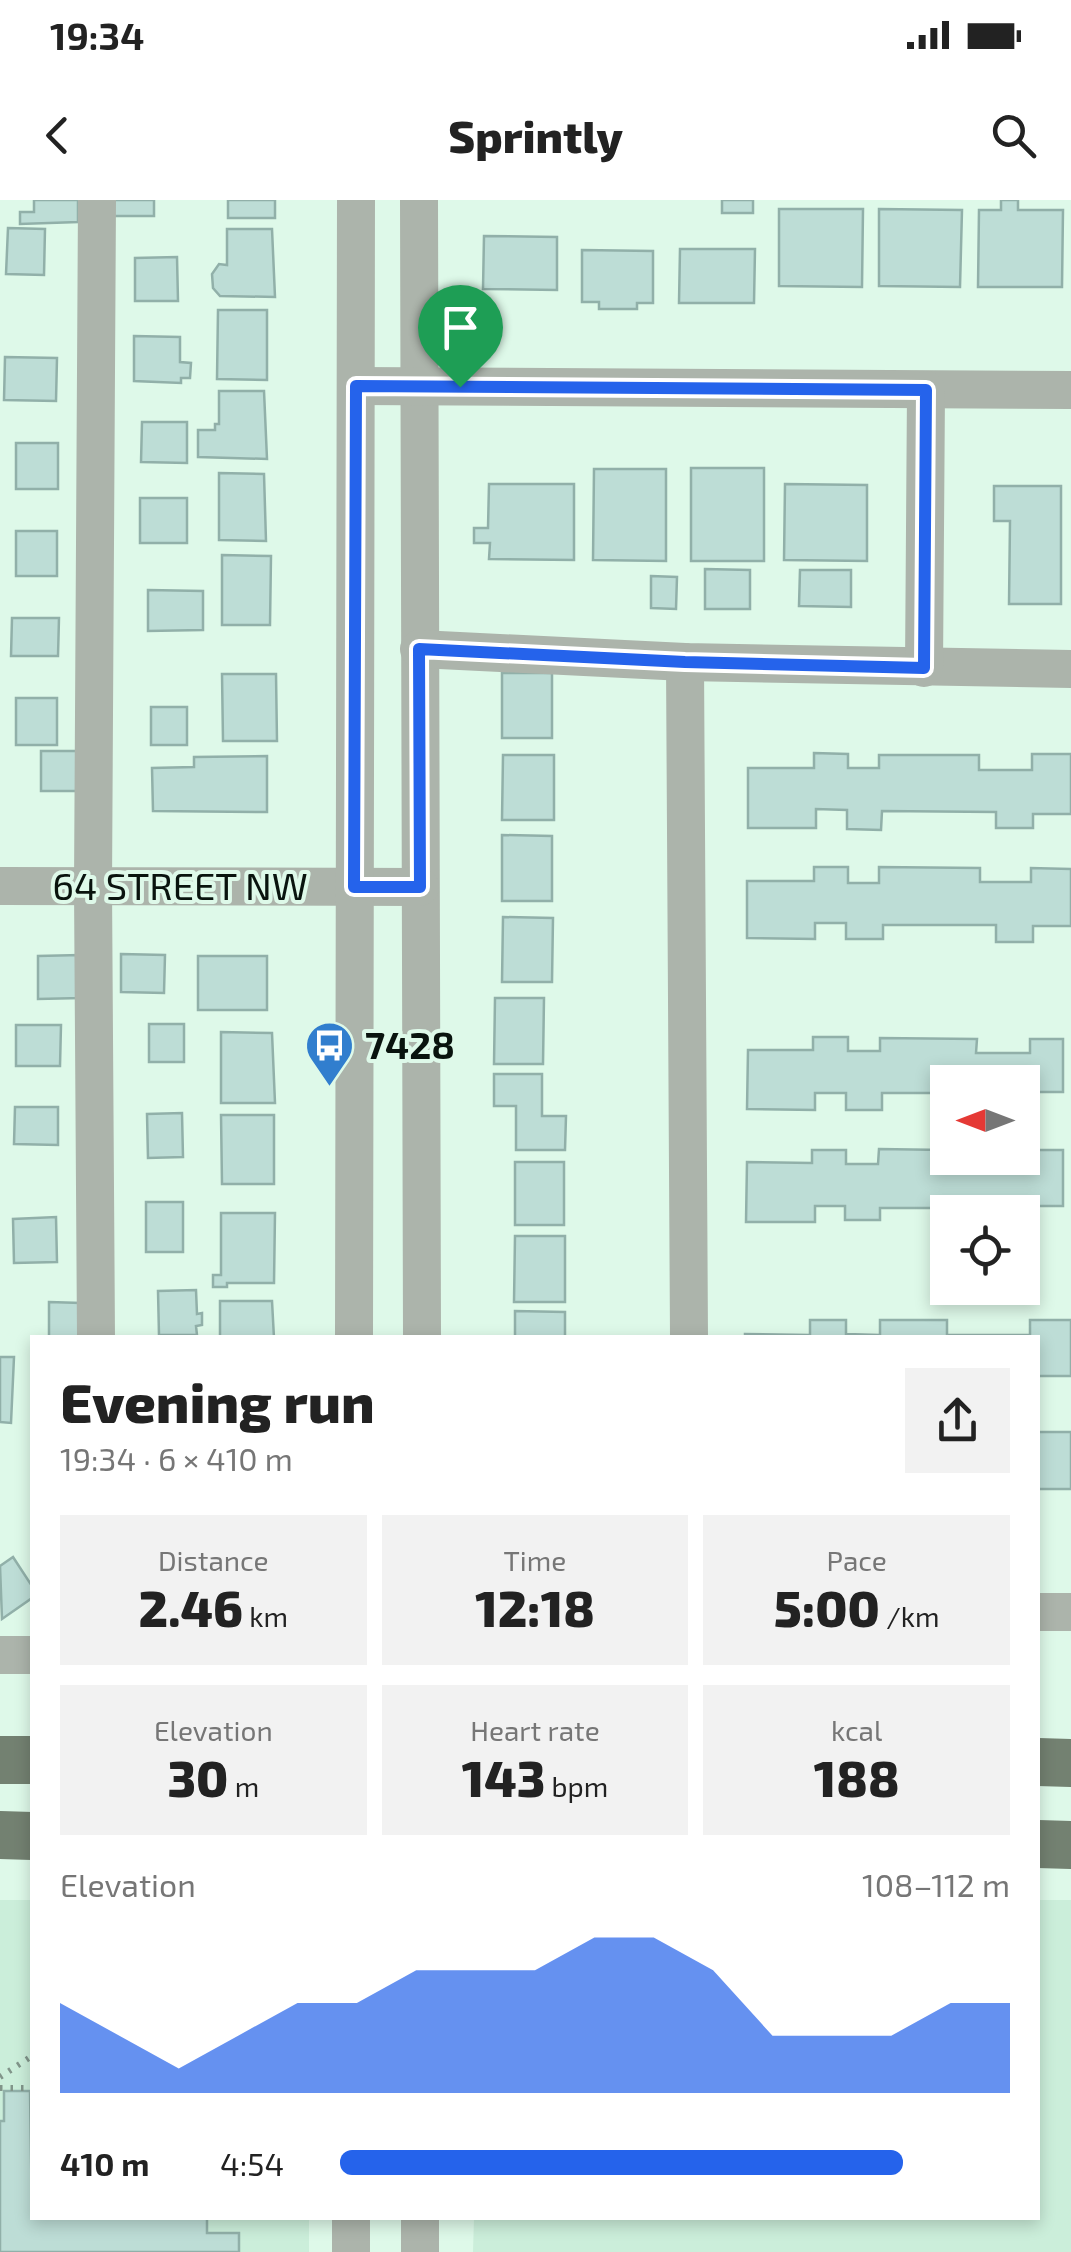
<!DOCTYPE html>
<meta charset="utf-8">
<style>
:root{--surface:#fff;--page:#f2f2f2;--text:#222;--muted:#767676;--accent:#2563eb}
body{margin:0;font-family:"Exo 2",sans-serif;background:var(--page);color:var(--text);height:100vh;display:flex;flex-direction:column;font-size:38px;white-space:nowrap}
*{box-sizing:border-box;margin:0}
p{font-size:32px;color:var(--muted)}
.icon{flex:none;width:55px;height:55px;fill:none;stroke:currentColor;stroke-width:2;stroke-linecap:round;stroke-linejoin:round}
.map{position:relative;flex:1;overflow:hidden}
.side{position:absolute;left:30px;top:1135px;width:1010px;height:885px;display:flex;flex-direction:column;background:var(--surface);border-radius:0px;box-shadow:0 5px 15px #0003}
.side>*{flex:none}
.needle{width:65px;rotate:270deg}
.tools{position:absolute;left:930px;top:865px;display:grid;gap:20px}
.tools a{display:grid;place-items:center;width:110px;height:110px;border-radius:0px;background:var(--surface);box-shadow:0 5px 15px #0003;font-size:50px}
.pin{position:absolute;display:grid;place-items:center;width:85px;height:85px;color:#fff;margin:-102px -42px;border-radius:50% 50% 50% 0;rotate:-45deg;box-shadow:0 0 10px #0007}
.pin .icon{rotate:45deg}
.round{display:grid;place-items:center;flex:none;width:105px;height:105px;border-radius:0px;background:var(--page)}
.headline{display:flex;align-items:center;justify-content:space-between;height:170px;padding:0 30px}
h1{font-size:55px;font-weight:800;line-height:75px}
.metrics{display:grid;grid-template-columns:repeat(3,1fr);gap:15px;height:170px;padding:10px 30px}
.metrics div{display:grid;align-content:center;border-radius:0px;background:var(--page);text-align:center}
.metrics b{font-size:50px;font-weight:800}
.metrics small{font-size:28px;font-weight:400}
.metrics p{font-size:28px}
.chart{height:280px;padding:20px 30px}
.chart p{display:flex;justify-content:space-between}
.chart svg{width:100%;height:180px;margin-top:10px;fill:var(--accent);opacity:.7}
ul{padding:0 30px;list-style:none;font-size:32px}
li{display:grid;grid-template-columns:160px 120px 1fr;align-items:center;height:75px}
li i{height:25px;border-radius:12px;background:var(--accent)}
.status{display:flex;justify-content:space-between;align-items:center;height:70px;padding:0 50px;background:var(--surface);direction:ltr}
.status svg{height:28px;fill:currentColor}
header{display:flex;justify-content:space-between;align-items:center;height:130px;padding:0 30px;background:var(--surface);font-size:45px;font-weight:800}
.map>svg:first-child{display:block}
.built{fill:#cbeeda}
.building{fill:#bdddd6;stroke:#91b0a9;stroke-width:2.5}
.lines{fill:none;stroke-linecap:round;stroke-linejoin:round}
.path{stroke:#81958a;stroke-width:6;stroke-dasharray:2.5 8;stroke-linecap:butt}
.minor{stroke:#acb4ab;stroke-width:38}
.major{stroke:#738171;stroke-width:48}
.route-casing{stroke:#fff;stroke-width:20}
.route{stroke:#2563eb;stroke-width:12}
.labels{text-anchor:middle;stroke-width:8;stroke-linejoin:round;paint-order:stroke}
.street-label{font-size:38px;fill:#09130e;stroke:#def9e9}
.poi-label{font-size:38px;font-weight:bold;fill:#09130e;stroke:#def9e9;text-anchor:start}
</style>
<div class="status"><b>19:34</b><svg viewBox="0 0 49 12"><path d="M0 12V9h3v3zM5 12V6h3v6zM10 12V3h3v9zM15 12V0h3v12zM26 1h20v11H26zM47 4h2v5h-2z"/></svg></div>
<header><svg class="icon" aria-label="back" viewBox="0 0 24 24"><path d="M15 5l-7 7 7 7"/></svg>Sprintly<svg class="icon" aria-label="search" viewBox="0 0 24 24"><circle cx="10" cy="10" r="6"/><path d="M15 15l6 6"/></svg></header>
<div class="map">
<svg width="1071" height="2052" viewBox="0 0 1071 2052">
<rect width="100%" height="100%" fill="#def9e9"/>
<g class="built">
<path d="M0 1700H32V2018H309V2052H0Z"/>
<path d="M1038 1700H1071V2052H473L474 2018H1038Z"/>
</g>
<g class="building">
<path d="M34 0H78V22L20 24V12H34Z"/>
<rect x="113" y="0" width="41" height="16"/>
<rect x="228" y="0" width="47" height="18"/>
<rect x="722" y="0" width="31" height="13"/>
<path d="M1001 0H1018V10H1063L1062 87H978L979 10H1001Z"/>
<path d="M779 9H863L862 87 779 86Z"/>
<path d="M879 9 962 10 960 87 879 86Z"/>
<path d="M8 28 45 29 44 75 6 74Z"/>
<path d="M227 29H272L275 97 220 96 213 88 212 74 219 64 227 65Z"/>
<path d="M484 36 557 37V90L483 89Z"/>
<path d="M680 49H755L754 103H679Z"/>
<path d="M582 50 653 51V103H637V109H599V102H582Z"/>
<path d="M177 57 178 101H135V58Z"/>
<path d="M218 110H267V180L217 179Z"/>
<path d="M134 136 180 137V162L191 163 190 178H181V183L134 181Z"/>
<path d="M5 157 57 158 56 201 4 200Z"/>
<path d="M219 191H264L267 259 198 257V230H215V224H219Z"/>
<path d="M142 222H187V263L141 262Z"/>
<rect x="16" y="243" width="42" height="46"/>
<rect x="691" y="268" width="73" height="93"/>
<path d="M594 269H666V361L593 360Z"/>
<path d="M219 273 264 274 266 341 219 340Z"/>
<path d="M489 284H574V360L489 359 490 343H474V328H488Z"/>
<path d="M785 284 867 285V361L784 360Z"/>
<path d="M994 286H1061V404H1009L1010 321H994Z"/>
<rect x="140" y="298" width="47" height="45"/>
<rect x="16" y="331" width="41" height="45"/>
<path d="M222 355 271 356 270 425H222Z"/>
<path d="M705 369 750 370V409H705Z"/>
<path d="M800 370H851V407L799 406Z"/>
<path d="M651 376 677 377 676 409 651 408Z"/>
<path d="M148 390 203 391V430L148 431Z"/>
<path d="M12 418H59L58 456H11Z"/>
<rect x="502" y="473" width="50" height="65"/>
<path d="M222 474H276L277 541H223Z"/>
<rect x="16" y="498" width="41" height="47"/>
<rect x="151" y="507" width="36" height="38"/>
<rect x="41" y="551" width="45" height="40"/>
<path d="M814 553 848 554V568H879V555H979V570H1032V554H1071V614H1033V628H996V612L882 611 881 630 847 629V610L816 609V628H748V568H814Z"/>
<path d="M503 555H554V620H502Z"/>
<path d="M267 556V612L153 611 152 568 194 567V557Z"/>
<path d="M502 635 552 636V701H502Z"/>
<path d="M814 667H848V683H879V667L980 668V682H1031V668L1071 669V726H1033V742H996V725H883V739H846V723H815V739L747 738V681H814Z"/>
<path d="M503 717 553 718 552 782H502Z"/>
<path d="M121 754 165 755 164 793 121 792Z"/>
<path d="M80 755 81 798 38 799V756Z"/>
<rect x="198" y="756" width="69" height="54"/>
<path d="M495 798H544L543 864H494Z"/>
<rect x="149" y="824" width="35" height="38"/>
<path d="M16 825H61L60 866H16Z"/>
<path d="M221 832 272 833 275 903H221Z"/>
<path d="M813 837H848V851H880V838L977 839 976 853H1030V839H1063V892H1031V909H1022V882H948V893H882V910H846V893H815V910L747 909 748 850H813Z"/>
<path d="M494 874H542V916H566L565 950H516V906H494Z"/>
<path d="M15 907H58V945L14 944Z"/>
<path d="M182 913 183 957 148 958 147 914Z"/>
<path d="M221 915H274V984H222Z"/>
<path d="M879 949 944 950V965L1030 966V950H1063V1006H1033V1023H1022V1012H962V1008H880V1020H845V1006H815V1022H746L747 962 812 963V950H846V964H878Z"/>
<rect x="515" y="962" width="49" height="63"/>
<rect x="146" y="1002" width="37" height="50"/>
<path d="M221 1013H275L274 1083H227V1087H213V1075H221Z"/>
<path d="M56 1017 57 1062 14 1063 13 1019Z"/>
<path d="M515 1036H565V1102H514Z"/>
<path d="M196 1090 197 1114 202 1113V1125L196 1126 197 1135H159L158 1091Z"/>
<path d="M220 1101H272L274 1138H220Z"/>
<path d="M49 1102 81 1103V1138H49Z"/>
<path d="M515 1111 565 1112V1138H515Z"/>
<path d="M810 1120H846V1134L880 1135V1120H947V1135H1030V1120H1071V1176H1038V1138H745V1134L810 1135Z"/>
<path d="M0 1157H14L11 1223 0 1222Z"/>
<rect x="1038" y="1232" width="33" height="57"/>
<path d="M13 1357 32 1386V1398L2 1419 0 1366Z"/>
<path d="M4 1891H30L32 2018H207V2033H239V2052H0V1921H4Z"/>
</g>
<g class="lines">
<g class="path">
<path d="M0 1877 32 1856"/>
<path d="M0 1888H32"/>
</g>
<g class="minor">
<path d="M419 0 422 1138"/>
<path d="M356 186 1071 190"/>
<path d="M419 449 685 462 1071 469"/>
<path d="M685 462 689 1138"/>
<path d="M924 468 926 190"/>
<path d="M0 686 420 687"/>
<path d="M96 1138 93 687 97 0"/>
<path d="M354 1138 356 0"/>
<path d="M1038 1412H1071"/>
<path d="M0 1455H32"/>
<path d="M351 2052V2018"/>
<path d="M420 2052V2018"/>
</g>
<g class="major">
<path d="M0 1560H32"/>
<path d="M1038 1562 1071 1563"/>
<path d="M0 1635 32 1636"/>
<path d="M1038 1644 1071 1645"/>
</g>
</g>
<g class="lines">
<defs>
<path id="route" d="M356 186 926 190 924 468 685 462 419 449 420 687H354Z"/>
</defs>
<use href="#route" class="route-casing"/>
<use href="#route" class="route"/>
</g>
<defs>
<symbol id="bus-pin" viewBox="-11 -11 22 30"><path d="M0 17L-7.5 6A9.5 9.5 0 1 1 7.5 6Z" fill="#317ece" stroke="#def9e9"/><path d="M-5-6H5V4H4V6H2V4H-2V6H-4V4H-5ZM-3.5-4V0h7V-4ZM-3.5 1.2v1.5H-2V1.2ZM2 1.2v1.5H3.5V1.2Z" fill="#fff"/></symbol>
</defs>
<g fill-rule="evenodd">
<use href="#bus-pin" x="302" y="818" width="55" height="75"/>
</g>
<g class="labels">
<g class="street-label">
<text x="180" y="700">64 STREET NW</text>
</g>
<g class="poi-label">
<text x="365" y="859">7428</text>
</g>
</g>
</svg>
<div class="tools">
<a><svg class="needle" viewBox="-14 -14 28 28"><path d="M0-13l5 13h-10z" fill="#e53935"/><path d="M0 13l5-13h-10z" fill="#767676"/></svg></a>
<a><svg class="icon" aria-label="locate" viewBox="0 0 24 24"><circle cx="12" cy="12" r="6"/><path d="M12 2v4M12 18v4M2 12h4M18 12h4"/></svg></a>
</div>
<div class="pin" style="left:460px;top:187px;background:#1e9e55"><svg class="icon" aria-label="arrive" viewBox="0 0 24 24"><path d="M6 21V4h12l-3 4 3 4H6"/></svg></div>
<section class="side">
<div class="headline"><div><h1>Evening run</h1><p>19:34 · 6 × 410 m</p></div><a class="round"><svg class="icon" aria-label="share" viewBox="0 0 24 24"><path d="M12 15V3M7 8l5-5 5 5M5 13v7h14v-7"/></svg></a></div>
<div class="metrics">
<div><p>Distance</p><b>2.46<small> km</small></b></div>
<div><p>Time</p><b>12:18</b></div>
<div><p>Pace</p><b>5:00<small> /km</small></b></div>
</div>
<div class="metrics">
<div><p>Elevation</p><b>30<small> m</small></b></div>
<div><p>Heart rate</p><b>143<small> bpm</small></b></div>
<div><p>kcal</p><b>188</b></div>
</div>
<div class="chart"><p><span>Elevation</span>108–112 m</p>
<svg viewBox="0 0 160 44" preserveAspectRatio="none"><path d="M0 44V22L10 30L20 38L30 30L40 22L50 22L60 14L70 14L80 14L90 6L100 6L110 14L120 30L130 30L140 30L150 22L160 22V44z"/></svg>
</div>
<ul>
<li><b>410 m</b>4:54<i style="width:84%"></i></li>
</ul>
</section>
</div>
